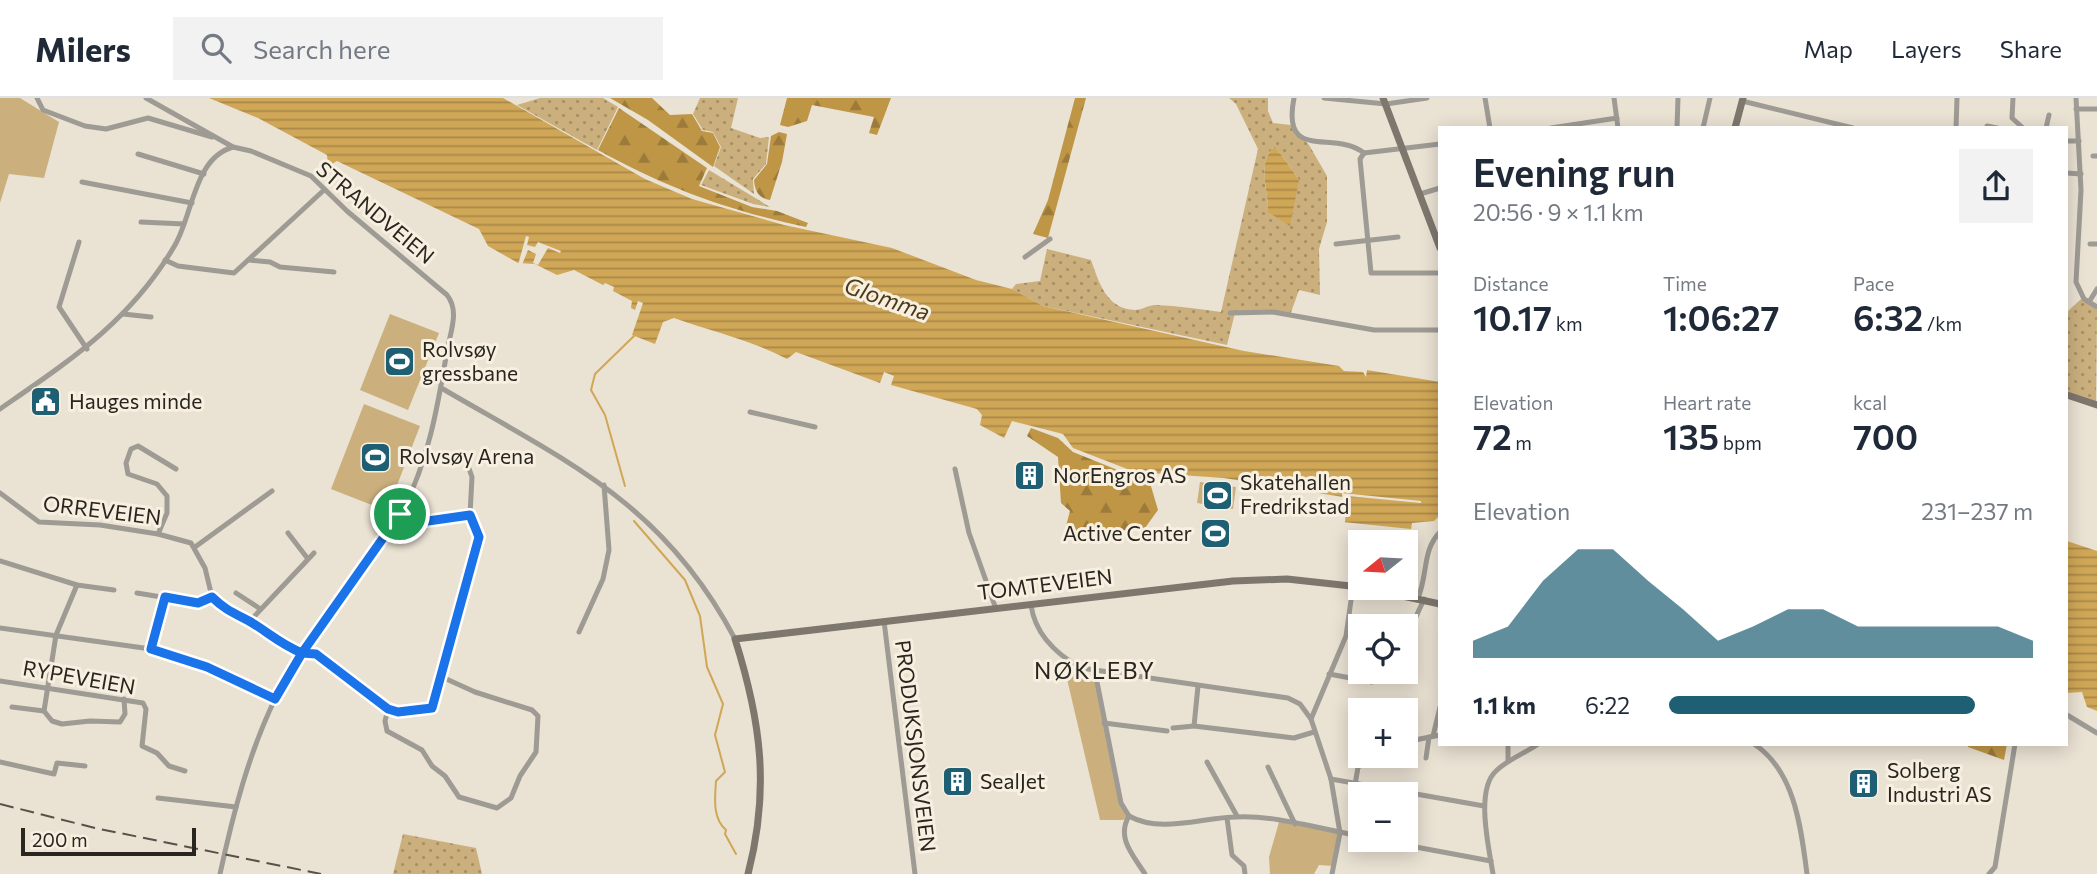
<!DOCTYPE html>
<meta charset="utf-8">
<style>
:root{--surface:#fff;--page:#f2f2f3;--text:#1f2937;--muted:#747a83;--line:#e0e1e3;--accent:#1e5f74}
body{margin:0;font-family:Commissioner,sans-serif;background:var(--page);color:var(--text);height:100vh;display:flex;flex-direction:column;font-size:26px;white-space:nowrap}
*{box-sizing:border-box;margin:0}
p{font-size:23px;color:var(--muted)}
.icon{flex:none;width:38px;height:38px;fill:none;stroke:currentColor;stroke-width:2;stroke-linecap:round;stroke-linejoin:round}
.map{position:relative;flex:1;overflow:hidden}
.panel{position:absolute;left:1438px;top:28px;width:630px;height:620px;display:flex;flex-direction:column;background:var(--surface);border-radius:0px;box-shadow:0 4px 18px #0003}
.panel>*{flex:none}
.needle{width:46px;rotate:252deg}
.controls{position:absolute;left:1348px;top:432px;display:grid;gap:14px}
.controls a{display:grid;place-items:center;width:70px;height:70px;border-radius:0px;background:var(--surface);box-shadow:0 4px 18px #0003;font-size:35px}
.scale{position:absolute;left:21px;bottom:18px;width:175px;box-sizing:border-box;padding-left:7px;border:4px solid #292620;border-top:0;font-size:19px;line-height:24px;white-space:nowrap;color:#292620;-webkit-text-stroke:5px #f7efe0;paint-order:stroke}
.pin{position:absolute;display:grid;place-items:center;width:60px;height:60px;color:#fff;margin:-30px;border:4px solid #fff;border-radius:50%;box-shadow:0 2px 7px #0007}
.round{display:grid;place-items:center;flex:none;width:74px;height:74px;border-radius:0px;background:var(--page)}
.headline{display:flex;align-items:center;justify-content:space-between;height:119px;padding:0 35px}
h1{font-size:38px;font-weight:600;line-height:52px}
.stats{display:grid;grid-template-columns:repeat(3,1fr);gap:10px;height:119px;padding:7px 35px}
.stats div{display:grid;align-content:center}
.stats b{font-size:35px;font-weight:600}
.stats small{font-size:19px;font-weight:400}
.stats p{font-size:19px}
.chart{height:196px;padding:14px 35px}
.chart p{display:flex;justify-content:space-between}
.chart svg{width:100%;height:126px;margin-top:7px;fill:var(--accent);opacity:.7}
ul{padding:0 35px;list-style:none;font-size:23px}
li{display:grid;grid-template-columns:112px 84px 1fr;align-items:center;height:52px}
li i{height:18px;border-radius:9px;background:var(--accent)}
header{display:flex;align-items:center;gap:42px;box-sizing:border-box;height:98px;padding:0 35px;background:var(--surface);border-bottom:2px solid var(--line)}
header strong{font-size:33px}
nav{display:flex;gap:38px;margin-inline-start:auto;font-size:24px}
.search{width:490px;height:63px;background:var(--page);display:flex;align-items:center;gap:18px;box-sizing:border-box;padding:0 24px;border-radius:0px;color:var(--muted);font-size:26px}
.map>svg:first-child{display:block}
.grass{fill:url(#grass-dots);fill-rule:evenodd}
.forest{fill:url(#forest-firs)}
.park{fill:#cbb07e}
.water{fill:url(#water-rules)}
.pier{fill:#eae2d3}
.lines{fill:none;stroke-linecap:round;stroke-linejoin:round}
.stream{stroke:#d0a757;stroke-width:2}
.street{stroke:#9e9a94;stroke-width:5}
.secondary{stroke:#7d776e;stroke-width:7}
.rail{stroke:#56524a;stroke-width:2;stroke-dasharray:14 7;stroke-linecap:butt}
.route-casing{stroke:#fff;stroke-width:14}
.route{stroke:#1a73e8;stroke-width:9}
.labels{text-anchor:middle;stroke-width:6;stroke-linejoin:round;paint-order:stroke}
.street-label{font-size:21px;fill:#292620;stroke:#f7efe0}
.poi-label{font-size:21px;fill:#292620;stroke:#f7efe0;text-anchor:start}
.water-label{font-size:23px;font-style:italic;fill:#4c3a17;stroke:#f7efe0}
.neighbourhood-label{font-size:23px;letter-spacing:2px;fill:#292620;stroke:#f7efe0}
</style>
<header>
<strong>Milers</strong>
<div class="search"><svg class="icon" aria-label="search" viewBox="0 0 24 24"><circle cx="10" cy="10" r="6"/><path d="M15 15l6 6"/></svg>Search here</div>
<nav><a>Map</a><a>Layers</a><a>Share</a></nav>
</header>
<div class="map">
<svg width="2097" height="776" viewBox="0 0 2097 776">
<defs>
<pattern id="grass-dots" width="8" height="8" patternUnits="userSpaceOnUse" patternTransform="scale(1.75)"><rect width="8" height="8" fill="#cbb07e"/><path d="M2 2h.1M6 6h.1" fill="none" stroke="#a58f67" stroke-width="1.8" stroke-linecap="round"/></pattern>
<pattern id="forest-firs" width="22" height="20" patternUnits="userSpaceOnUse" patternTransform="scale(1.75)"><rect width="22" height="20" fill="#bf9646"/><path d="M5 1l3.5 6h-7zM16 11l3.5 6h-7z" fill="#9b7a3a"/></pattern>
<pattern id="water-rules" width="6" height="5" patternUnits="userSpaceOnUse" patternTransform="scale(1.75)"><rect width="6" height="5" fill="#d0a757"/><path d="M0 2.5h6" fill="none" stroke="#a98848"/></pattern>
</defs>
<rect width="100%" height="100%" fill="#eae2d3"/>
<g class="grass">
<path d="M540 0H603L618 9 597 52 517 7Z"/>
<path d="M700 0H738L731 30 760 40 769 39 766 66 753 81 754 96 714 68 721 49 713 34 703 32 693 16Z"/>
<path d="M1229 0H1268V13L1273 25 1291 27 1309 47 1327 78V124L1319 151 1320 197 1299 192 1290 217 1235 215 1227 247 1043 208 1012 191 1016 186 1040 183 1047 151 1091 162C1099 184 1106 211 1135 212 1142 212 1148 207 1156 207 1178 208 1199 211 1221 214L1258 51 1236 6ZM1275 48 1299 82 1268 114C1269 94 1256 64 1275 48Z"/>
<path d="M709 72 770 109 753 106 701 87Z"/>
<path d="M2081 201 2097 212 2096 304 2067 295V214Z"/>
<path d="M403 736 476 750 482 776H393Z"/>
</g>
<g class="forest">
<path d="M610 0H652L670 17 692 16 702 33 713 35 720 49 713 69 648 22Z"/>
<path d="M787 0H891L877 37 869 35 874 19 812 7 807 23 788 29 780 27Z"/>
<path d="M1075 0H1086L1048 140 1033 136 1048 102Z"/>
<path d="M619 10 707 70 699 88 752 109 777 113 808 125 806 129C730 113 666 90 598 52Z"/>
<path d="M779 34 787 36 782 64 770 102C758 100 755 93 754 82L767 66 771 38Z"/>
<path d="M1031 330 1058 340 1073 354 1120 373 1148 378 1158 412 1145 430 1063 439 1070 413 1061 405 1058 359 1027 338Z"/>
<path d="M1968 646H2007L2004 662 1968 649Z"/>
</g>
<g class="park">
<path d="M0 0H20L59 24 44 80 9 76 0 105Z"/>
<path d="M390 216 439 235 408 312 360 292Z"/>
<path d="M364 306 420 328 387 413 331 391Z"/>
<path d="M1200 384 1236 389 1233 411 1197 405Z"/>
<path d="M1064 568 1095 584 1121 705 1129 718 1123 722H1100Z"/>
<path d="M1279 724 1340 735 1333 768 1319 767 1314 776H1270L1269 759Z"/>
</g>
<g class="water">
<path d="M209 0H503L645 81 692 101 784 127 892 150 976 182 1012 191 1043 208 1244 253 1339 268 1344 273 1363 274 1366 279 1367 272 1440 284V417L1434 423 1412 425 1411 431 1343 424V399L1224 380 1135 374 1073 350 1063 336 1012 323 1004 340 980 327 982 317 977 311 891 287 894 278 884 274 880 285 796 254 787 261C753 243 711 233 674 220L663 224 655 246 632 237 643 205 638 203 635 212 631 210 632 203 613 193 614 189 605 185 603 187 574 172 557 177 535 166 518 165 488 148 479 131 337 63 328 68 327 57 258 20Z"/>
<path d="M1275 48 1299 82 1290 128 1268 114C1269 93 1256 64 1275 48Z"/>
<path d="M2067 443 2097 453V613L2087 609 2082 594 2067 595Z"/>
</g>
<g class="pier">
<path d="M526 138 529 139 527 147 535 149 538 144 561 153 560 155 548 150 538 167 533 165 536 156 528 152 522 167H518Z"/>
<path d="M1342 395 1421 403V405L1347 398 1345 424H1343Z"/>
</g>
<g class="lines">
<g class="stream">
<path d="M625 388 605 317 591 292 595 276 634 238"/>
<path d="M634 423 685 482 700 518 707 569 723 606 715 637 725 674 716 683C715 699 712 720 726 732L725 736 736 756"/>
</g>
<g class="street">
<path d="M37 0 43 12 85 28 106 31 148 20 212 39"/>
<path d="M146 0 233 49 251 53 311 78 347 113 447 197C460 213 450 235 447 253 438 307 428 366 401 415 365 480 309 533 276 599 249 654 233 716 220 776"/>
<path d="M1294 0C1281 65 1334 31 1364 55"/>
<path d="M1324 0 1386 6 1427 0"/>
<path d="M1485 0 1490 30"/>
<path d="M1614 0 1618 30"/>
<path d="M2013 0 2012 20 2023 30"/>
<path d="M2076 0 2081 92 2076 184 2084 201 2097 209"/>
<path d="M1742 3 1853 30"/>
<path d="M2076 11H2097"/>
<path d="M1987 28 1997 30"/>
<path d="M1551 30 1617 20"/>
<path d="M1677 30 1678 0"/>
<path d="M1703 30 1710 0"/>
<path d="M1956 30 1957 0"/>
<path d="M2046 30 2049 17"/>
<path d="M2067 43H2079"/>
<path d="M1364 55 1360 61 1371 175H1440"/>
<path d="M1364 55 1440 46"/>
<path d="M138 56 204 76"/>
<path d="M2093 58H2097"/>
<path d="M2067 75 2081 76"/>
<path d="M82 84 192 105"/>
<path d="M1420 96 1440 90"/>
<path d="M141 124 184 126"/>
<path d="M79 144 59 209 87 251"/>
<path d="M1336 146 1398 139"/>
<path d="M2090 146H2097"/>
<path d="M1025 159 1050 141"/>
<path d="M165 162 178 168 234 175 324 92"/>
<path d="M249 162 270 164 280 169 334 174"/>
<path d="M2089 204 2097 191"/>
<path d="M1230 215 1273 214 1374 232H1440"/>
<path d="M123 216 151 219"/>
<path d="M443 291C568 364 664 406 735 541"/>
<path d="M0 311C69 263 131 223 175 147 193 116 194 60 233 49"/>
<path d="M750 314 815 329"/>
<path d="M955 371 969 435 996 511"/>
<path d="M0 395 39 424 100 427 158 436 191 445 205 470 212 499 225 512 249 524 282 547 329 563 388 611C402 615 423 617 434 608L479 439 470 417"/>
<path d="M400 416 428 423 470 417 472 379 467 365"/>
<path d="M288 435 308 461"/>
<path d="M158 436 167 415V398L157 386 128 376 126 365 131 351 138 348 176 371"/>
<path d="M195 449 272 393"/>
<path d="M0 463 77 487 114 492"/>
<path d="M77 487 56 537 44 613 52 623 62 626 90 623 120 624 125 616 124 601"/>
<path d="M137 495 198 505 212 499"/>
<path d="M236 495 259 510"/>
<path d="M1418 500C1428 477 1422 452 1440 434"/>
<path d="M1031 507C1035 536 1056 556 1081 570L1288 600 1300 606 1311 621"/>
<path d="M884 523 915 776"/>
<path d="M249 524 314 455"/>
<path d="M0 530 151 551 207 569 275 601"/>
<path d="M579 534 603 481 609 452 604 387"/>
<path d="M1405 543 1424 501"/>
<path d="M151 551 165 499"/>
<path d="M1095 574 1121 705 1129 718"/>
<path d="M1329 576 1372 584 1380 574"/>
<path d="M0 583 143 605 146 611 142 648 157 655 169 668 185 673"/>
<path d="M12 609 44 613"/>
<path d="M388 611 385 623 387 633 422 652 432 668 445 678 459 699 497 710 511 700 520 678 536 654 538 618 532 612 475 594 442 579"/>
<path d="M2067 617 2097 635"/>
<path d="M1104 625 1167 633"/>
<path d="M1194 628 1294 640 1314 634"/>
<path d="M1173 630 1194 628 1198 588"/>
<path d="M1433 638 1440 609"/>
<path d="M1405 644 1440 637"/>
<path d="M1754 646C1795 673 1801 730 1807 776"/>
<path d="M1426 660 1429 639"/>
<path d="M1508 662V646"/>
<path d="M0 664 54 676 57 665 85 668"/>
<path d="M1207 664 1237 718"/>
<path d="M1268 669 1295 726"/>
<path d="M1331 681 1484 708"/>
<path d="M1355 687 1358 669 1380 658"/>
<path d="M158 700 236 709"/>
<path d="M1129 718C1161 736 1203 719 1236 719 1276 717 1320 731 1360 738"/>
<path d="M1129 718C1116 740 1133 757 1145 776"/>
<path d="M1227 720 1232 757 1244 768 1245 776"/>
<path d="M1378 742 1491 763"/>
<path d="M1332 776 1340 735 1331 681 1311 621 1346 538 1353 488"/>
<path d="M1493 776C1489 750 1475 692 1496 673 1508 661 1524 656 1538 646"/>
<path d="M1989 776 1995 769 2015 646"/>
</g>
<g class="secondary">
<path d="M1383 0 1440 150"/>
<path d="M1735 30 1743 0"/>
<path d="M2067 297 2097 307"/>
<path d="M1365 490 1440 506"/>
<path d="M748 776C770 691 761 623 735 541L1233 483 1287 481 1360 489"/>
</g>
<path class="rail" d="M0 706 95 730 321 776"/>
</g>
<g class="lines">
<defs>
<path id="route" d="M400 416 302 555C280 546 268 534 249 523 234 515 224 511 212 499L198 505 165 499 151 551 207 569 275 601 302 555 316 556 388 611 398 614 432 610 479 439 470 417 428 423 400 416"/>
</defs>
<use href="#route" class="route-casing"/>
<use href="#route" class="route"/>
</g>
<defs>
<symbol id="stadium-square" viewBox="-11 -11 22 22"><rect x="-9" y="-9" width="18" height="18" rx="4" fill="#1e5f74" stroke="#f7efe0"/><path d="M0-5a6.5 5 0 1 0 0 10a6.5 5 0 1 0 0-10ZM-3.5-1.8h7v3.6h-7Z" fill="#fff"/></symbol>
<symbol id="civic-square" viewBox="-11 -11 22 22"><rect x="-9" y="-9" width="18" height="18" rx="4" fill="#1e5f74" stroke="#f7efe0"/><path d="M-.6-6.5H3V-4.5H.6V-3L4-1V1h2V6H-6V1h2V-1L-.6-3ZM-1.2 2.5V6h2.4V2.5Z" fill="#fff"/></symbol>
<symbol id="building-square" viewBox="-11 -11 22 22"><rect x="-9" y="-9" width="18" height="18" rx="4" fill="#1e5f74" stroke="#f7efe0"/><path d="M-4-6H4V6H1V3H-1V6H-4ZM-2.5-4.3h1.7v1.8h-1.7ZM.8-4.3h1.7v1.8H.8ZM-2.5-1h1.7V.8h-1.7ZM.8-1h1.7V.8H.8Z" fill="#fff"/></symbol>
</defs>
<g fill-rule="evenodd">
<use href="#stadium-square" x="382" y="246" width="35" height="35"/>
<use href="#civic-square" x="28" y="286" width="35" height="35"/>
<use href="#stadium-square" x="358" y="342" width="35" height="35"/>
<use href="#building-square" x="1012" y="360" width="35" height="35"/>
<use href="#stadium-square" x="1200" y="380" width="35" height="35"/>
<use href="#stadium-square" x="1198" y="418" width="35" height="35"/>
<use href="#building-square" x="940" y="666" width="35" height="35"/>
<use href="#building-square" x="1846" y="668" width="35" height="35"/>
</g>
<g class="labels">
<g class="street-label">
<text transform="translate(375 115) rotate(40)" y="7">STRANDVEIEN</text>
<text transform="translate(102 413) rotate(7)" y="7">ORREVEIEN</text>
<text transform="translate(1045 487) rotate(-7)" y="7">TOMTEVEIEN</text>
<text transform="translate(79 580) rotate(10)" y="7">RYPEVEIEN</text>
<text transform="translate(915 648) rotate(83)" y="7">PRODUKSJONSVEIEN</text>
</g>
<g class="poi-label">
<text x="422" y="259">Rolvsøy<tspan x="422" dy="24">gressbane</tspan></text>
<text x="69" y="311">Hauges minde</text>
<text x="399" y="366">Rolvsøy Arena</text>
<text x="1053" y="385">NorEngros AS</text>
<text x="1240" y="392">Skatehallen<tspan x="1240" dy="24">Fredrikstad</tspan></text>
<text x="1192" y="443" text-anchor="end">Active Center</text>
<text x="1887" y="680">Solberg<tspan x="1887" dy="24">Industri AS</tspan></text>
<text x="980" y="691">SealJet</text>
</g>
<g class="water-label">
<text transform="translate(887 201) rotate(19)" y="8">Glomma</text>
</g>
<g class="neighbourhood-label">
<text x="1095" y="581">NØKLEBY</text>
</g>
</g>
</svg>
<div class="controls">
<a><svg class="needle" viewBox="-14 -14 28 28"><path d="M0-13l5 13h-10z" fill="#e53935"/><path d="M0 13l5-13h-10z" fill="#747a83"/></svg></a>
<a><svg class="icon" aria-label="locate" viewBox="0 0 24 24"><circle cx="12" cy="12" r="6"/><path d="M12 2v4M12 18v4M2 12h4M18 12h4"/></svg></a>
<a>+</a>
<a>−</a>
</div>
<div class="scale">200 m</div>
<div class="pin" style="left:400px;top:416px;background:#1e9e55"><svg class="icon" aria-label="arrive" viewBox="0 0 24 24"><path d="M6 21V4h12l-3 4 3 4H6"/></svg></div>
<section class="panel">
<div class="headline"><div><h1>Evening run</h1><p>20:56 · 9 × 1.1 km</p></div><a class="round"><svg class="icon" aria-label="share" viewBox="0 0 24 24"><path d="M12 15V3M7 8l5-5 5 5M5 13v7h14v-7"/></svg></a></div>
<div class="stats">
<div><p>Distance</p><b>10.17<small> km</small></b></div>
<div><p>Time</p><b>1:06:27</b></div>
<div><p>Pace</p><b>6:32<small> /km</small></b></div>
</div>
<div class="stats">
<div><p>Elevation</p><b>72<small> m</small></b></div>
<div><p>Heart rate</p><b>135<small> bpm</small></b></div>
<div><p>kcal</p><b>700</b></div>
</div>
<div class="chart"><p><span>Elevation</span>231–237 m</p>
<svg viewBox="0 0 160 44" preserveAspectRatio="none"><path d="M0 44V38L10 33L20 17L30 6L40 6L50 17L60 27L70 38L80 33L90 27L100 27L110 33L120 33L130 33L140 33L150 33L160 38V44z"/></svg>
</div>
<ul>
<li><b>1.1 km</b>6:22<i style="width:84%"></i></li>
</ul>
</section>
</div>
